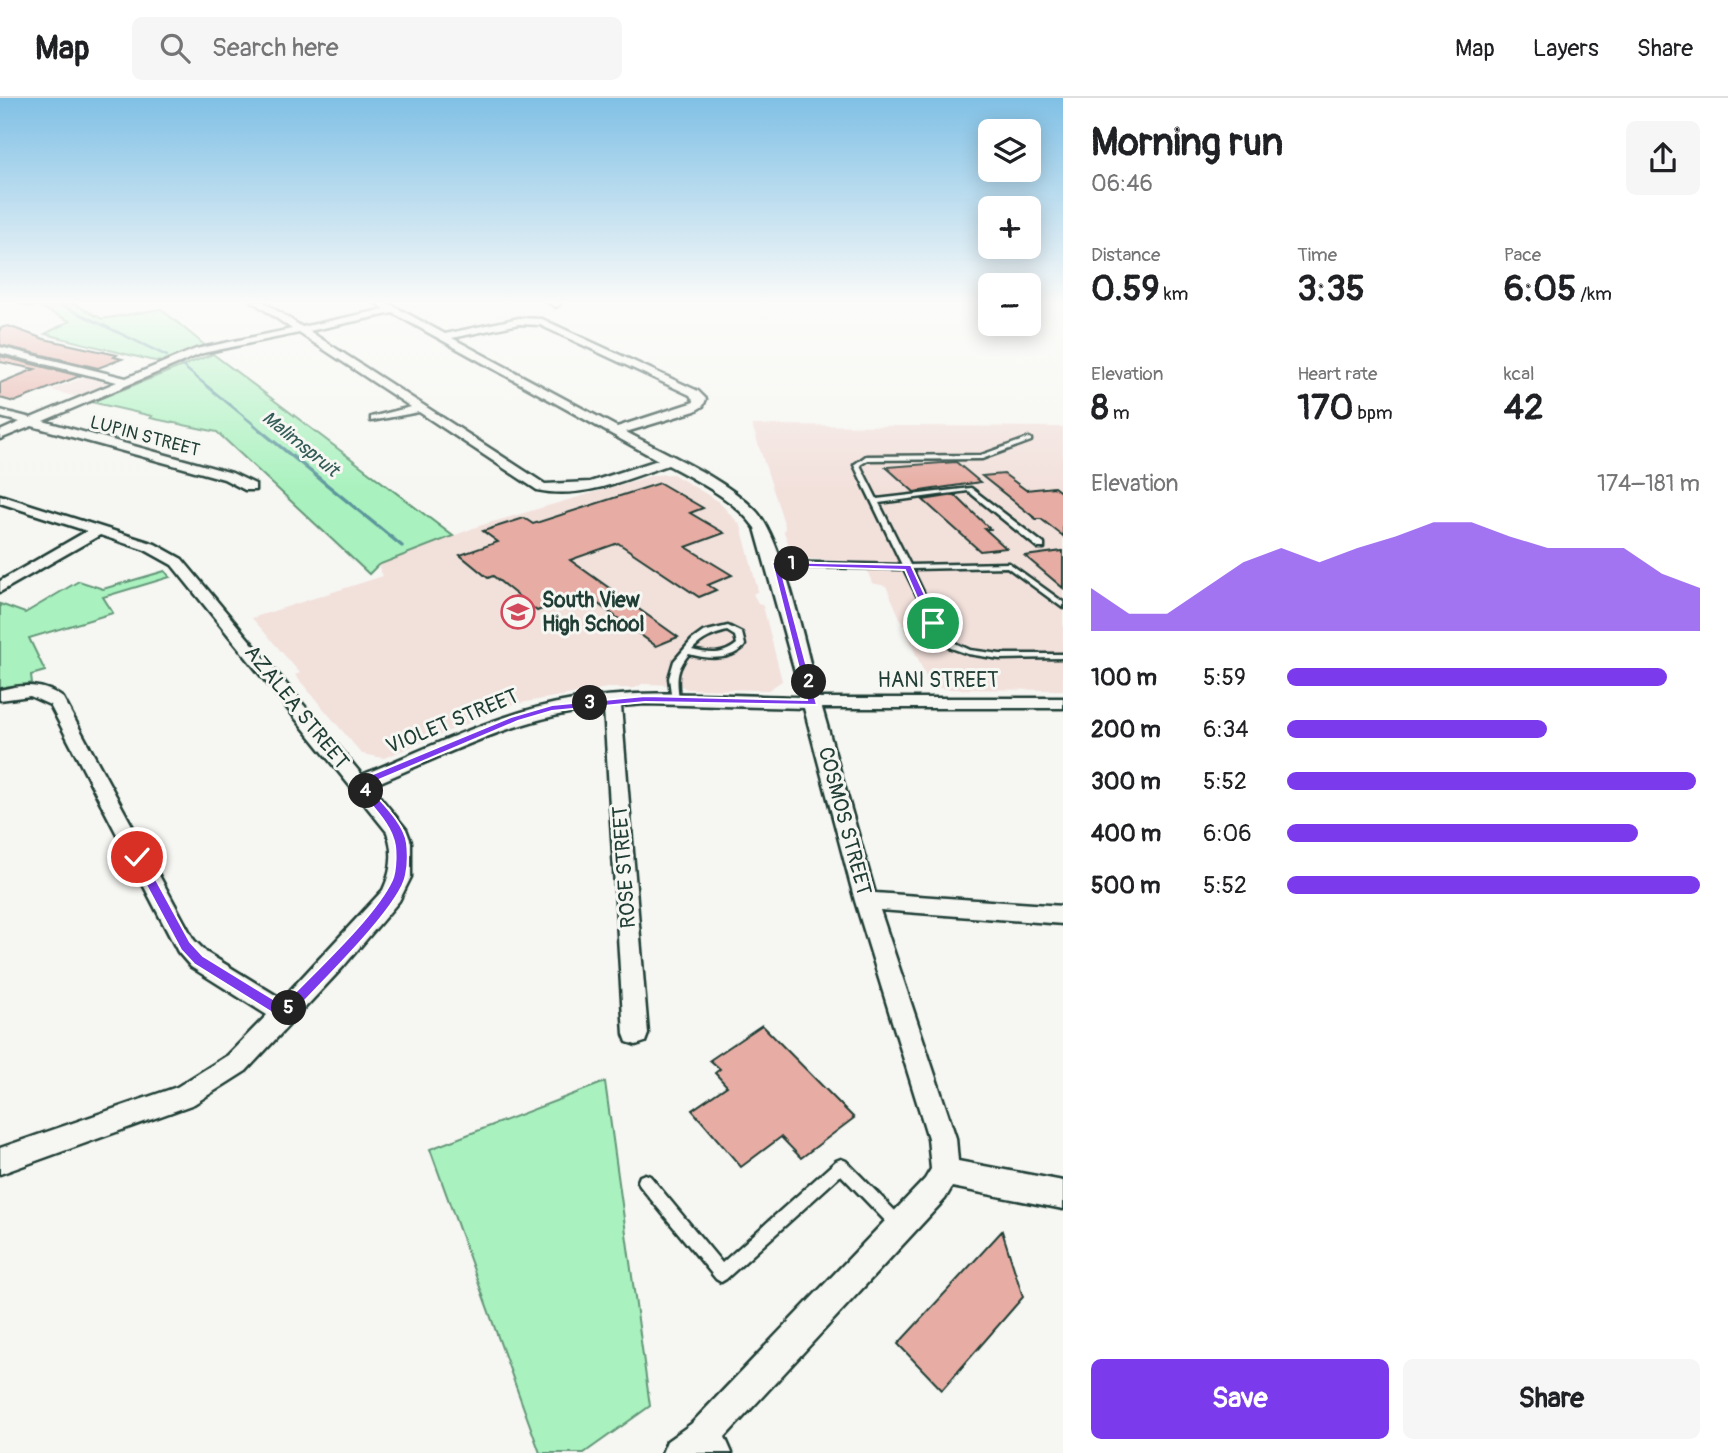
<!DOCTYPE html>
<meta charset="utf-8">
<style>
:root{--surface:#fff;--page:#f6f6f6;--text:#202124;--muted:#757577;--line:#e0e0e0;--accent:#7c3aed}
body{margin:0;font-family:Pangolin,sans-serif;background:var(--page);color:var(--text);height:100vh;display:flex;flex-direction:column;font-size:26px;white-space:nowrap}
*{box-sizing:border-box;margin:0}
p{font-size:23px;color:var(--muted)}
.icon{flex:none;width:38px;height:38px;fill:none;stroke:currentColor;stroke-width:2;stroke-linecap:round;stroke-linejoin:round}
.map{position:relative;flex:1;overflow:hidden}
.details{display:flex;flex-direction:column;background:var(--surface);width:665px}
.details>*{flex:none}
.buttons{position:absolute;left:978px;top:21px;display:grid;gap:14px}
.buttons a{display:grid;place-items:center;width:63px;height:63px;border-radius:10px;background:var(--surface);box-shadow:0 4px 18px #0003;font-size:35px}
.pin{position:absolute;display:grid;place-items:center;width:60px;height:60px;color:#fff;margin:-30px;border:4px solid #fff;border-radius:50%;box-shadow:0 2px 7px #0007}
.km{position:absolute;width:35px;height:35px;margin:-18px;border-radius:50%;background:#222;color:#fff;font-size:19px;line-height:35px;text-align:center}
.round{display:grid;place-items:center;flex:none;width:74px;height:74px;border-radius:10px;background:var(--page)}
.head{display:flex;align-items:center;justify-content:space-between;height:119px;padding:0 28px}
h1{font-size:38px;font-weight:800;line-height:52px}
.metrics{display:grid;grid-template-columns:repeat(3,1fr);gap:10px;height:119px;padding:7px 28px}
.metrics div{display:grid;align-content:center}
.metrics b{font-size:35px;font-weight:800}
.metrics small{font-size:19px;font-weight:400}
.metrics p{font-size:19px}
.chart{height:196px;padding:14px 28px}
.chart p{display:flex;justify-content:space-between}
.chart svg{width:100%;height:126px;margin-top:7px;fill:var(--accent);opacity:.7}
.button{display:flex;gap:14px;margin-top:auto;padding:14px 28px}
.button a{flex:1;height:80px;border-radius:10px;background:var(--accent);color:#fff;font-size:28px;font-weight:800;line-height:80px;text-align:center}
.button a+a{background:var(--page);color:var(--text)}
ul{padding:0 28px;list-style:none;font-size:23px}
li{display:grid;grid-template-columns:112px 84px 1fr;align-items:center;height:52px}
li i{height:18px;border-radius:9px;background:var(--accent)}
header{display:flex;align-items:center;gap:42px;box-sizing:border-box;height:98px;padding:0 35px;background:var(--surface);border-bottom:2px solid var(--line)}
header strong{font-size:33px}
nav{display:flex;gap:38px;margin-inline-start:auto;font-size:24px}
.search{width:490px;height:63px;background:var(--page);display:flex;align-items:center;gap:18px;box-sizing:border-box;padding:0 24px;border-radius:10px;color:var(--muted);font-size:26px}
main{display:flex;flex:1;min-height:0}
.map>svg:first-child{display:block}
.built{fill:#f2e0db}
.green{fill:#a9f1be;stroke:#649779;stroke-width:2}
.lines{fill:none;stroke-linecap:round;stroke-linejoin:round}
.stream-far1{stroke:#5c969c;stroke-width:2.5}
.stream{stroke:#5c969c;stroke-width:3.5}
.building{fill:#e7ada4;stroke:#1f3d34;stroke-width:2}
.lane-casing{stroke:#1f3d34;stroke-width:5}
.street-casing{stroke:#1f3d34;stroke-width:5}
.lane{fill:#f6f6f2;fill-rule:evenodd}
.street{fill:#f6f6f2;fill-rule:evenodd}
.route{fill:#7c3aed;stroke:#fff;stroke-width:2}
.labels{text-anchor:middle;stroke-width:6;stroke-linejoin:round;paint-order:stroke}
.far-street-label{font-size:18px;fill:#1f3d34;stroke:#f6f6f2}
.far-water-label{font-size:19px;font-style:italic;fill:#335b57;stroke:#f6f6f2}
.poi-label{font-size:21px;font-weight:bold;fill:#1f3d34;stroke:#f6f6f2;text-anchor:start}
.street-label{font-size:21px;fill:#1f3d34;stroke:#f6f6f2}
</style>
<header>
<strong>Map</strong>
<div class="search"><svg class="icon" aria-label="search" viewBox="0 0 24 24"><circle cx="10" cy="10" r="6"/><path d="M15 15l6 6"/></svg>Search here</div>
<nav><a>Map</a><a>Layers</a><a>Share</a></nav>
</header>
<main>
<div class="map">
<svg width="1063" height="1355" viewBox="0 0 1063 1355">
<rect width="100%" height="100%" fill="#f6f6f2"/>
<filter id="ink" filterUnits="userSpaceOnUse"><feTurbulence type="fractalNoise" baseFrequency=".0143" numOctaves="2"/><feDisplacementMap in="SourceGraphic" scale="14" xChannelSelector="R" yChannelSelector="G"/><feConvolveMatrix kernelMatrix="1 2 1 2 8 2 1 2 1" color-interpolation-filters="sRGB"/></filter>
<g filter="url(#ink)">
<g class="built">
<path d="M88 278 107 285 77 299 51 292Z"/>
<path d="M752 327 1063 329V592L947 591 930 588 886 488 872 485 864 464 808 461 796 456 790 450 784 434 785 428Z"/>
<path d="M673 376 718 403 741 428 758 493 753 496 758 505 763 508 782 583 768 592 687 591 680 587 642 586 635 590H607L514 606 384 660 362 656 295 577 300 575 252 520 383 478 378 467 479 428 654 377Z"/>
</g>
<g class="green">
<path d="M13 203H69L102 221 161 211 207 249 162 264 150 262 45 236 70 223 38 208 29 209Z"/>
<path d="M213 256 453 438 378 467 369 476 217 334 150 320 152 318 91 304Z"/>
<path d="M165 473 170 479 103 499 113 515 29 540 45 573 31 577 32 585 0 594V506L25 515 79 483 103 491Z"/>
<path d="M605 984 650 1308 584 1355H540L430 1051Z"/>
</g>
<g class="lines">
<g class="stream-far1">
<path d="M53 203 167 258"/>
<path d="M180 266 257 329"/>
</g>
<path class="stream" d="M255 328 402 448"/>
</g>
<g class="building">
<path d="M8 228 44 241 117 257 114 259 122 261 98 270 0 247V230Z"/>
<path d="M0 258 80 278 14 304 0 300V285L35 271 0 264Z"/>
<path d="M956 364 980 384 914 394 886 369Z"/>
<path d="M1004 376 1026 392 1054 389 1063 396V438L1041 421H1036L982 378Z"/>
<path d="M660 385 703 410 690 415 724 435 686 449 732 477 708 487 716 492 699 499 618 445 570 462 678 539 656 548 583 495 537 513 493 478 488 480 460 457 498 444 483 433 524 420 533 426Z"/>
<path d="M955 397 990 431H985L1006 450 980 453 923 402Z"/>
<path d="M1063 453V490L1025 458Z"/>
<path d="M762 927 854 1020 801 1060 781 1039 741 1069 692 1012 727 988 715 975 720 971 710 962Z"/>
<path d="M1002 1133 1023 1199 942 1292 898 1246Z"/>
</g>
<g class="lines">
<defs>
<g id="lane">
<path d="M1029 340 1031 341V343L982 361 868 362 860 367 877 401 971 390 1044 446V450H1038L968 393 879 405 910 467 1009 465 1063 504V510L1007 469 912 471 945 539 957 546 970 552 1000 556H1063V560L1000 561 968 556 951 550 938 540 904 471 775 468 771 466 775 464 902 467 854 367 855 366 866 358 981 357Z"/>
<path d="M728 528 742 535 745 547 744 549C728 563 708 561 689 556 675 573 677 581 679 601L678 603H672L669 580 674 563 692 542 703 534ZM727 533 735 538 737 546C723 558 709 556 692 552 702 541 712 537 727 533Z"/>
<path d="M841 1061 846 1063 903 1121 905 1126 903 1131 898 1133 893 1131 841 1077 726 1181 721 1184 716 1181 640 1088 638 1083 640 1078 645 1076 650 1078 722 1165 836 1063Z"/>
</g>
<g id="street">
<path d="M252 203H262L302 229 385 211 373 203H384L445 236 519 220 542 221 698 293 706 301 703 308 695 313 626 334C665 355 724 380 755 412 783 439 807 557 819 600H1063V610H822L875 795 1063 808V826L880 812 956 1040 958 1063 1063 1083V1111L952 1089 945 1101 725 1339 732 1355H662L667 1343 691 1326 925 1081 931 1071 928 1040 855 803 804 610 645 606 621 608 648 936 645 944 636 947 627 944 624 936 604 610C521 617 447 656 371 688L406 731 411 744V779L399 803 343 869 246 973 194 1006 0 1076V1050L177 989 228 957 267 917 191 869 178 854 50 607 30 598 0 602V592C23 586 44 585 63 600L194 842 207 855 282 901 383 792C392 773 394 753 387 734L172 467 145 452 100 437 0 494V483L87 433 0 405V397L155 446 182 461 362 677C431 649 499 614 573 602 647 590 726 598 802 599L755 430C734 401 699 384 668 367 626 381 583 402 537 392L419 314 371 323V319L411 309 299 235 203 255 43 323 232 375 255 386V392H245L224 381 32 328 0 341V333L20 324 0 319V312L31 320 117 284 0 255V249L126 280 196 251 292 231ZM393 215 658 362 590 384 545 386 309 233ZM519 226 540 227 690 297 694 304 617 329 452 240Z"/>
<path d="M546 203H557L560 206 556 209Z"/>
</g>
</defs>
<use href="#lane" class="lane-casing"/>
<use href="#street" class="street-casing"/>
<use href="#lane" class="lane"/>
<use href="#street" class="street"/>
</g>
</g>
<linearGradient id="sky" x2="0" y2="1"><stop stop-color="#80c0e5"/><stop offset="0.52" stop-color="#fbfbf9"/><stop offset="1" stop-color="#fbfbf9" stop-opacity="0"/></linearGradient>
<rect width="1063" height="393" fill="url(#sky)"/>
<path class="route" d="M772 464 911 467 938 525 933 528 928 525 905 472 780 468 817 607 645 604 552 613 518 623 367 687C380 703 404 724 407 745 408 754 408 768 406 777 401 809 314 892 289 919H279L194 866 181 852 131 759 133 756H142L190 844 203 858 283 907C313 875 375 819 392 782 396 773 397 750 393 740 387 722 368 704 356 688V683L511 619 552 607 645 598 807 602Z"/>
<defs>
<symbol id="school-ring" viewBox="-11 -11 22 22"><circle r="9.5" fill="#f6f6f2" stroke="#d1495b" stroke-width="1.5"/><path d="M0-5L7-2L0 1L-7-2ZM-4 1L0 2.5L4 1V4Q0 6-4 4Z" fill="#d1495b"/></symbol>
</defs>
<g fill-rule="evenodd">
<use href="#school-ring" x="499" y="495" width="38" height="38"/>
</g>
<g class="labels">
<g class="far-street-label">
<text transform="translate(145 338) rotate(15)" y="6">LUPIN STREET</text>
</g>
<g class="far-water-label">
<text transform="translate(301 345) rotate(39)" y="7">Malimspruit</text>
</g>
<g class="poi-label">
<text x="542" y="509">South View<tspan x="542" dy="24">High School</tspan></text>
</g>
<g class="street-label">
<text x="938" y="589">HANI STREET</text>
<text transform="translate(297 609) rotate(51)" y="7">AZALEA STREET</text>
<text transform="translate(452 623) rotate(-22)" y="7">VIOLET STREET</text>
<text transform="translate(845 723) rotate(75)" y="7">COSMOS STREET</text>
<text transform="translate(624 769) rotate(-94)" y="7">ROSE STREET</text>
</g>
</g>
</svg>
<div class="buttons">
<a><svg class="icon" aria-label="layers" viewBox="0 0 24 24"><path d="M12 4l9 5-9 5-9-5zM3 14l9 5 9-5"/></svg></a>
<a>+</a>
<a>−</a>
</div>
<div class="pin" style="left:933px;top:525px;background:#1e9e55"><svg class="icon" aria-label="arrive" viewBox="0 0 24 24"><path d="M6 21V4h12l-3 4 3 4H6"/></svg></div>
<div class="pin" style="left:137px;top:759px;background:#d93025"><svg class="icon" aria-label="check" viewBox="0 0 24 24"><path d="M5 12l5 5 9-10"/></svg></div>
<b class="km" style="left:792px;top:466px">1</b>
<b class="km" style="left:809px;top:584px">2</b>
<b class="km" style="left:590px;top:605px">3</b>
<b class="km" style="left:366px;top:693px">4</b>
<b class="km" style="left:289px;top:910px">5</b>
</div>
<section class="details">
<div class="head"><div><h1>Morning run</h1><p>06:46</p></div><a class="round"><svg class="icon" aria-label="share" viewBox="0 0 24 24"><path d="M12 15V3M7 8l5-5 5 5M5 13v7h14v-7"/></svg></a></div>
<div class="metrics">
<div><p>Distance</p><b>0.59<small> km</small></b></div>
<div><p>Time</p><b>3:35</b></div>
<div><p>Pace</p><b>6:05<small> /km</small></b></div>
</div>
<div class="metrics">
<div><p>Elevation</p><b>8<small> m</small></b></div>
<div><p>Heart rate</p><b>170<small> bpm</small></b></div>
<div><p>kcal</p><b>42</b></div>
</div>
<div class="chart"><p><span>Elevation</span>174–181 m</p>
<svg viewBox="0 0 160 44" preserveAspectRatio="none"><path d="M0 44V29L10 38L20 38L30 29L40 20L50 15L60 20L70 15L80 11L90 6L100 6L110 11L120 15L130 15L140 15L150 24L160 29V44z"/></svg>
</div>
<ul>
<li><b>100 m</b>5:59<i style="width:92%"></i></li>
<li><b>200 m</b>6:34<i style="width:63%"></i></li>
<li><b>300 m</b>5:52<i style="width:99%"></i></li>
<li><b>400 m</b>6:06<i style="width:85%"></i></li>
<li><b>500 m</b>5:52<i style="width:100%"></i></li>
</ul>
<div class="button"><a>Save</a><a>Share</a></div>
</section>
</main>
